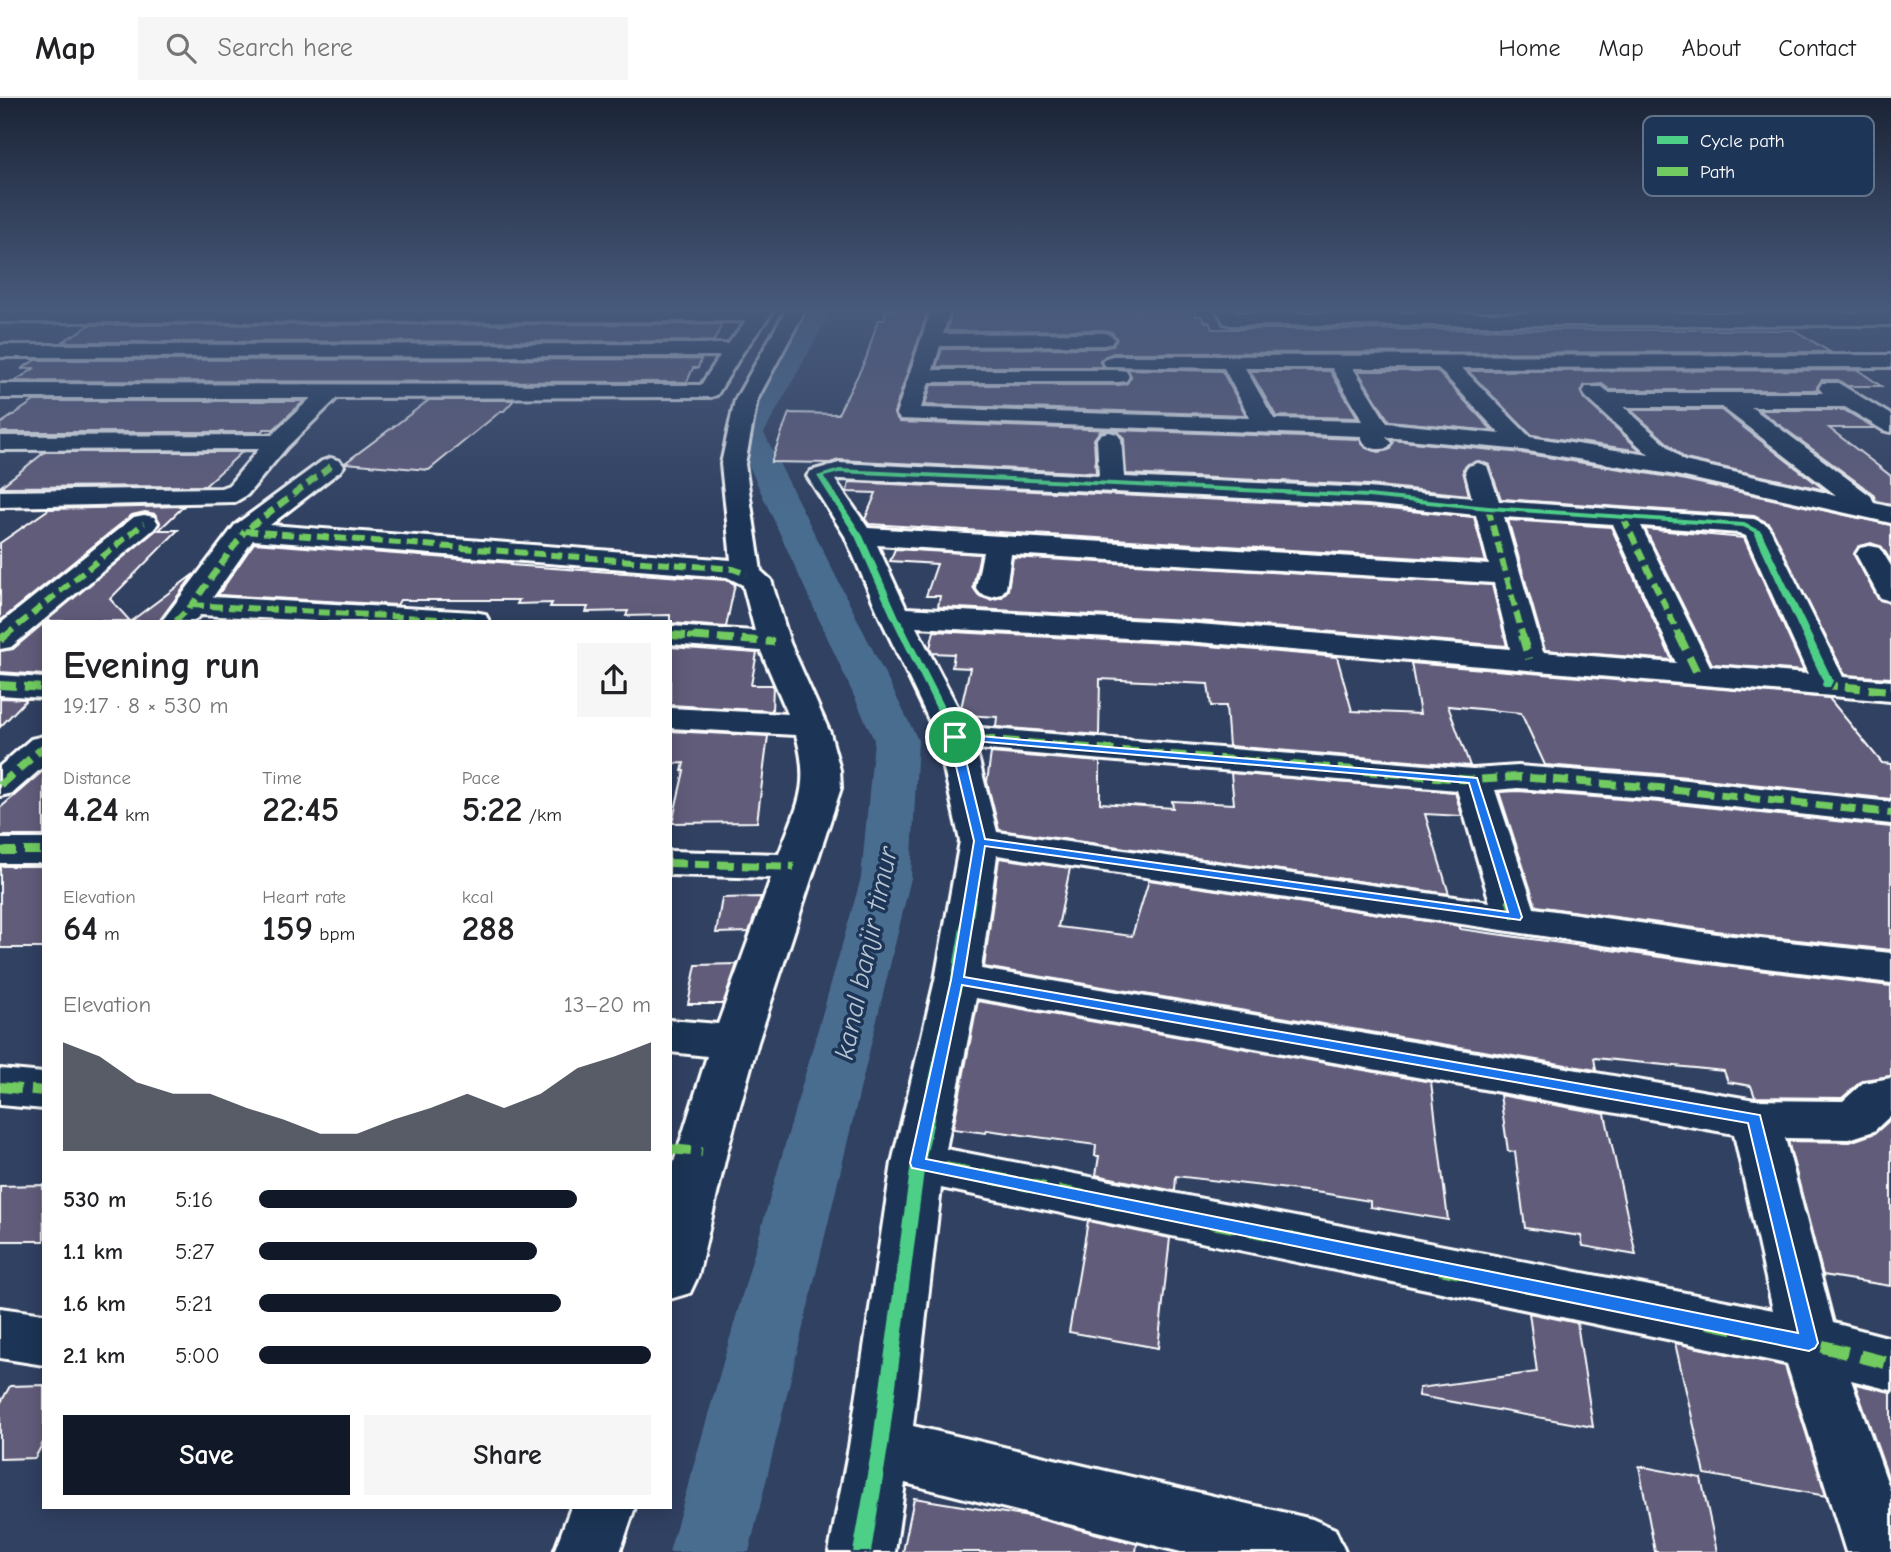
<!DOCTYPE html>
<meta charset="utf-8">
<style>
:root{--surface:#fff;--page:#f6f6f6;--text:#202124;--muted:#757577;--line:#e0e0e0;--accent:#111827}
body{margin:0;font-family:"Comic Neue",sans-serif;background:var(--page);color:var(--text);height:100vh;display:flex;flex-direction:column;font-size:26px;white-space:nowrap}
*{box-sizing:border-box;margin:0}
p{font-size:23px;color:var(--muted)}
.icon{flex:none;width:38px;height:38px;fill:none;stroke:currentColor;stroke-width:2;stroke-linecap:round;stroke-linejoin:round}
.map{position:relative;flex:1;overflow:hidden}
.details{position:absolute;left:42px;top:522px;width:630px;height:889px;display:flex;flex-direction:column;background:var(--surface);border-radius:0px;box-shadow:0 4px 18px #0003}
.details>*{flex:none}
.pin{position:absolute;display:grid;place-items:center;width:60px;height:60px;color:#fff;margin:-30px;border:4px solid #fff;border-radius:50%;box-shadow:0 2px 7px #0007}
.round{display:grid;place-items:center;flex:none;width:74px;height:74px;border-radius:0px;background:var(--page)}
.headline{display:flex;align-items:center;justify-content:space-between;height:119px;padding:0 21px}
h1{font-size:38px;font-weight:700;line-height:52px}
.metrics{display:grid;grid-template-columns:repeat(3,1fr);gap:10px;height:119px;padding:7px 21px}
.metrics div{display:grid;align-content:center}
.metrics b{font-size:35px;font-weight:700}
.metrics small{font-size:19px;font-weight:400}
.metrics p{font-size:19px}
.chart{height:196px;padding:14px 21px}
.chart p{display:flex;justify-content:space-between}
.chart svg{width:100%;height:126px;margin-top:7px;fill:var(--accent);opacity:.7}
.cta{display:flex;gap:14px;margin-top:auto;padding:14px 21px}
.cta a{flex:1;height:80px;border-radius:0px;background:var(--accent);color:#fff;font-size:28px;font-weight:700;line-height:80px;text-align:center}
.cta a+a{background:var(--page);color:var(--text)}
ul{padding:0 21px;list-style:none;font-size:23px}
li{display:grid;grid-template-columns:112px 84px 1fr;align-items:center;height:52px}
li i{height:18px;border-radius:9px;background:var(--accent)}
header{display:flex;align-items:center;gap:42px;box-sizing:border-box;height:98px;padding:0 35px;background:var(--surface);border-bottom:2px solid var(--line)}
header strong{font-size:33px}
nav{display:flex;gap:38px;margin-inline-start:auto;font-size:24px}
.search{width:490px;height:63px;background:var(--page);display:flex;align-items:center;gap:18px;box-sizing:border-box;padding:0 24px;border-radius:0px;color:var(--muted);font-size:26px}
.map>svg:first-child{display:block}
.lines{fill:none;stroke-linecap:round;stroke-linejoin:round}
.canal{fill:#486d8f;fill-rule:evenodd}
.building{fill:#605c7a;stroke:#fff;stroke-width:2}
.minor-casing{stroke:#fff;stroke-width:6}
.minor{fill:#1d3557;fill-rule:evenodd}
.quiet-far3{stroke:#71cb61;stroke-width:6;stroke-dasharray:12 6;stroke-linecap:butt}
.quiet-far2{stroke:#71cb61;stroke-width:8;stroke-dasharray:16 8;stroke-linecap:butt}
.quiet-far1{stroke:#71cb61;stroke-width:10;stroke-dasharray:21 10;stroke-linecap:butt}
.quiet{stroke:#71cb61;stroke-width:13;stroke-dasharray:26 13;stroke-linecap:butt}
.cycleway-casing{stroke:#1d3557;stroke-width:5}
.cycleway{fill:#4dcf88;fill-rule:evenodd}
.route{fill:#1a73e8;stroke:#fff;stroke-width:2;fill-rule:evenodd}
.labels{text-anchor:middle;stroke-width:7;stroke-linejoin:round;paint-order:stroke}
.water-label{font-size:28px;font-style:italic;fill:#b6c5d2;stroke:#1d3557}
.key{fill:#1d3557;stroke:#617289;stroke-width:2}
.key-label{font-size:19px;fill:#fff}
</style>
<header>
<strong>Map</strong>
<div class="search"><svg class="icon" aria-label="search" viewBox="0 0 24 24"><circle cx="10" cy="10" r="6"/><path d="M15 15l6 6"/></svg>Search here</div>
<nav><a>Home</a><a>Map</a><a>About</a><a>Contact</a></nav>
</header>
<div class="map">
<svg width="1891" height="1454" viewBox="0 0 1891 1454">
<rect width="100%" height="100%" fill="#314162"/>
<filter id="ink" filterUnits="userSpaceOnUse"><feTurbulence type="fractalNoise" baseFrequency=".0143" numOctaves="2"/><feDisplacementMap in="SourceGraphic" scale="14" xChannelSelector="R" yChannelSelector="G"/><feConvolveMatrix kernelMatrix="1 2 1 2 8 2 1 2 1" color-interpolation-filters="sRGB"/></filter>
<g filter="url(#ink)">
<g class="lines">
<path class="canal" d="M808 212H832L764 335 918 642 911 780 749 1454H669L861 780 874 642 734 335Z"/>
</g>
<g class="building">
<path d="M885 212 928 213 894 315 900 324 1359 341 1366 350 1379 354 1390 351 1392 342 1522 355 1676 380 1891 427V463L1882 449 1871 445 1858 449 1854 457 1878 501 1891 505V580L1845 577 1768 425 1754 418 1501 401 1489 367 1479 363 1468 366 1463 371 1469 397 1368 387 1126 376 1124 341 1119 334 1110 331 1100 333 1094 341 1096 375 839 362 830 365 771 364 789 315 838 316 866 261 876 228 878 222H884Z"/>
<path d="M1101 212H1194L1196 218H1202L1205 224H1209L1212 231 1794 232 1830 254 1113 255 1100 262 1104 269H936L942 251 1104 250 1113 247 1117 241 1112 234 1104 232 947 233 952 213Z"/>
<path d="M722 226 714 243 62 244 90 227Z"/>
<path d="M701 261 698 270H693L687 284 15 283 35 270 21 271 35 262Z"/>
<path d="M1127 271 1222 273 1246 317 925 307 931 287H1118L1126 286 1131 279Z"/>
<path d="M1858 272 1881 288H1847L1838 282H1822L1817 289 1818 292H1610L1602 286 1584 288 1581 295 1584 301 1641 353 1531 337 1468 273Z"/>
<path d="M1250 273H1330L1358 320 1276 318Z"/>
<path d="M1358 273H1437L1493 333 1389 323Z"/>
<path d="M429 302H514L504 313H501L429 372 345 365Z"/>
<path d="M34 303H304L274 331H264L261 334H0V326Z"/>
<path d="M1631 312H1721L1825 392 1685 361Z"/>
<path d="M1759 312H1844L1875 330H1829L1891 378V406L1876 403 1873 396Z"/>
<path d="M45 354H242L205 388 0 389Z"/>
<path d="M849 384 1368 409 1474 419 1486 464 869 426 865 421 876 395 847 394Z"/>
<path d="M184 408 159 432H178L110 501 130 523H46L156 432 160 424 155 416 145 414 132 417 0 523V445L49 411Z"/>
<path d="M1508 422 1611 429 1672 562 1545 552Z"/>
<path d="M1645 431 1744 440 1804 573 1712 566Z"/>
<path d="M254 445 512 465 511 467 726 482 735 486 726 529 670 525V517L626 518 628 513 586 514 588 509H550L552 505 517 506 519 502H400L397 507 218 497Z"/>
<path d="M895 451 980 456 973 489 979 498 990 502 1002 499 1008 492 1013 459 1492 487 1507 548 1186 522 938 509 940 498H926L937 466 890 463Z"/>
<path d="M194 476 159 523H131Z"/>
<path d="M44 525V577L0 574V553L13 551Z"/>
<path d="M934 533 1186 546 1337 559 1352 613 1420 616 1411 565 1829 600 1882 665 1891 666V701L1659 676 1545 667 1521 615 1448 608 1470 668 1229 648 1226 608H1211L1208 586 1100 581 1099 637 996 629 997 619 965 617 961 610 970 570 952 569 954 556 932 555 930 550Z"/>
<path d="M670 549 757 555 751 587H773L772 613 670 607Z"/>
<path d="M0 600 27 601 0 629Z"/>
<path d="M670 633 768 638 757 724 672 725 684 673H682L684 665 670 666Z"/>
<path d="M991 655 1100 664V705L1173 710 1172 703 1234 706 1231 675 1455 694 1462 718 1425 716 1449 796 999 732 987 684Z"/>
<path d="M44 672V738H0V710Z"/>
<path d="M1518 693 1659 704 1891 729V852L1724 834 1536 808 1499 694Z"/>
<path d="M999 760 1070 770 1058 829 1132 838 1149 782 1460 828V831L1724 868 1891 888V978L1863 982 1842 1000 1755 999 1751 988 1728 984 1724 973 1594 960 1596 972 984 869Z"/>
<rect x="0" y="768" width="44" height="82"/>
<path d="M761 799 749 834 716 835 722 800Z"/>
<path d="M737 866 723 906H688L696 867Z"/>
<path d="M978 903 1431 984 1448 1122 1370 1109V1103L1322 1095 1176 1078 1175 1093 1096 1077 1099 1058H1095L1096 1047 987 1032 986 1035 953 1031Z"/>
<path d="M1500 997 1605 1016 1636 1157 1583 1148 1581 1138 1525 1130 1515 1054 1508 1053Z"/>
<path d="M1891 1021V1188L1823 1177 1788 1043 1850 1044 1875 1035Z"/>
<path d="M43 1087 44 1143H0V1088Z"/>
<path d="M1088 1123 1170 1140 1158 1250 1069 1234Z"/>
<path d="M1529 1215 1577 1225 1593 1329 1419 1298V1290L1537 1274Z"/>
<path d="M1675 1245 1785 1268 1826 1398 1705 1376Z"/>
<path d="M1855 1286 1891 1294V1387Z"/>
<path d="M44 1287V1343L35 1360 0 1361V1306L10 1288Z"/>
<path d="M1639 1368 1701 1380 1717 1454H1655Z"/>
<path d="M914 1400 1035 1420 1137 1446 1136 1454H903Z"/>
</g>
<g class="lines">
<defs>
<g id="minor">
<path d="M0 212H774L743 254 717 297 711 299 337 300 287 349 247 397 235 404 0 409V393L221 390 229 387 259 351 0 352V338L272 337 311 300H0V286L701 287 720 258 0 259V247L728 246 746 223 0 224Z"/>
<path d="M786 212H805L757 302 745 366 761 473 771 482 790 545 830 635 840 672 841 690 758 944 727 1054 698 1178 690 1195 670 1201V1077L707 958 670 954V922L718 926 771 780 670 777V753L779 756C797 707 811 690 796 637L670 630V610L788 616 761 553 670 546V528L755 533 743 487 727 479 253 442 213 499 474 514 485 516 489 523H317L200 517 194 523H162L235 427 322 363 331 360 340 363 344 368 340 373 270 427 731 462 721 366 735 302Z"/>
<path d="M931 212H950L943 236 1104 235 1111 237 1114 241 1111 245 1104 247 940 248 933 272H1118L1126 273 1129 278 1126 283 1118 284H929L921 310 1250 320 1224 270 1106 268 1102 264 1106 260 1113 258 1891 257V269L1462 270 1530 339 1649 357 1586 299 1583 294 1586 289H1602L1609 295H1823L1819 290 1822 285H1838L1891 317V334L1883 332 1845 309H1751L1871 398 1874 405 1891 409V425L1676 377 1522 352 1386 339 1391 345 1388 350C1376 353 1363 350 1361 338L900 321 896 316ZM1245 270H1332L1363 323 1274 321ZM1353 270H1438L1500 336 1387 325ZM1624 309H1722L1836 397 1684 363Z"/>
<path d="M1217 212H1236L1237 215H1891V227H1231L1224 225Z"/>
<path d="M1109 334 1117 336 1121 341 1124 379 1368 390 1472 400 1465 373 1469 368 1478 365 1487 368 1499 403 1754 421 1767 427 1771 433 1843 579 1891 583V603L1186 543 916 529 968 629 1473 671 1518 668 1659 679 1891 704V726L1659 701 1518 690 1495 692 1534 810 1724 837 1891 855V885L1724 865 997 757 981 871 1755 1002 1843 1003 1863 985 1891 980V1017L1874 1033 1849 1041 1785 1040 1833 1225 1891 1240V1292L1851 1282 1891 1395V1454H1846L1787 1266 941 1090 913 1328 1312 1421 1335 1431 1345 1454H1181L905 1385 895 1454H829L849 1349 892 1065 935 882 960 743 937 639 880 519 845 438 807 378 811 373 839 365 1099 378 1097 341 1101 336ZM840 381 1368 406 1476 417 1489 467 868 430 835 382ZM1504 419 1613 426 1676 565 1543 554ZM1641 428 1739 435 1746 438 1808 576 1710 568ZM877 447 983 454 976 490 981 496 991 499 1001 496 1006 490 1011 456 1494 485 1510 551 1186 525 906 510ZM976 651 1457 692 1490 804 997 734ZM976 900 1734 1036 1773 1212 946 1051Z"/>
<path d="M144 417 154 419 158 425 154 431 11 549 0 551V526L134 419Z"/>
<path d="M1870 448 1880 450 1891 468V503L1880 500 1856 456 1860 450Z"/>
<path d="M0 577 44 580V600L0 597Z"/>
<path d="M44 638V668L13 695 0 698V668L31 641Z"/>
<rect x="0" y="741" width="44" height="24"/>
<path d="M0 971 44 975V1011L0 1007Z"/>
<path d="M0 1210 44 1216V1267L0 1260Z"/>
<path d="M571 1409H635L620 1454H554Z"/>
</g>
</defs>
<use href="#minor" class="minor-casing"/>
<use href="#minor" class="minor"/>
<g class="quiet-far3">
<path d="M331 368 245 433 733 471 747 476"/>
<path d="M1488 410 1523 539"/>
<path d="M1623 419 1680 539"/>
<path d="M192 507 474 523"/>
<path d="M176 523 192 507 245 433"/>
<path d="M670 537 695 539"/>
<path d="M4 539 144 425"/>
</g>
<g class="quiet-far2">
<path d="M670 537 774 544"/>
<path d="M1522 537 1529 561"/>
<path d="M1679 537 1697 575"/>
<path d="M0 542 6 537"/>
<path d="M1827 581V587L1891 593"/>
<path d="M0 587 44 590"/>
<path d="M955 639 1473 682 1518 679 1659 690 1891 715"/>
<path d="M1473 682 1501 773"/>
<path d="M0 687 44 649"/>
<path d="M0 753H44"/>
<path d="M670 765 794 769"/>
</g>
<g class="quiet-far1">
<path d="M1501 771 1516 819"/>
<path d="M0 989 44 993"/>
<path d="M670 1051 702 1054"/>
<path d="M918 1065 952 1072"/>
</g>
<path class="quiet" d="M943 1070 1809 1245 1891 1266"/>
<defs>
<path id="cycleway" d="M839 371 1368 396 1488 408 1744 425 1761 433 1833 583 1830 589H1824L1822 587 1823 583 1754 434 1743 429 1488 412 1368 400 839 375 824 379 863 438 899 519 960 639 985 743 963 882 925 1065 888 1349 871 1454H853L872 1349 911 1065 951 882 975 743 950 639 891 519 855 438 817 378Z"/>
</defs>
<use href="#cycleway" class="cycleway-casing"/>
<use href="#cycleway" class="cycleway"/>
</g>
</g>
<linearGradient id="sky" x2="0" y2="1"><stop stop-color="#1b2436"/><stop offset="0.51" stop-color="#485a7c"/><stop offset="1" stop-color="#485a7c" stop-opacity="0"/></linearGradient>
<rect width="1891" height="416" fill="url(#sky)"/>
<path class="route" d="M955 636 1477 680 1522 819 1520 822 985 748 964 879 1760 1017 1818 1245 1815 1250 1809 1253 912 1070 910 1065 951 882 974 743 949 639ZM961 642 1469 685 1508 814 985 741ZM962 887 1748 1025 1798 1235 926 1061Z"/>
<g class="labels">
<g class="water-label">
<text transform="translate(865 855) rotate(-78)" y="10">kanal banjir timur</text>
</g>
</g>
<rect x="1643" y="18" width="231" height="80" rx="10" class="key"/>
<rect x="1657" y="38" width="31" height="8" fill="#4dcf88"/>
<rect x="1657" y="69" width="31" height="9" fill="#71cb61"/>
<g class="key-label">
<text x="1700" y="49">Cycle path</text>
<text x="1700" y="80">Path</text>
</g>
</svg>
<div class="pin" style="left:955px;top:639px;background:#1e9e55"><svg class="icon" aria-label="arrive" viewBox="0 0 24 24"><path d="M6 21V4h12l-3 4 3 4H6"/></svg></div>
<section class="details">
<div class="headline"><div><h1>Evening run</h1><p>19:17 · 8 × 530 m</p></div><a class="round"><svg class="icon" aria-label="share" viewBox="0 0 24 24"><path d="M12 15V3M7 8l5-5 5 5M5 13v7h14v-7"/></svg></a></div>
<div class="metrics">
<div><p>Distance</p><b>4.24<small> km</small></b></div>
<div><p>Time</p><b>22:45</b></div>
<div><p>Pace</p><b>5:22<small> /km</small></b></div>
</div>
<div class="metrics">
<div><p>Elevation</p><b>64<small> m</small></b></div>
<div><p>Heart rate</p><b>159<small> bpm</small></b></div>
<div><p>kcal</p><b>288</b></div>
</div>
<div class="chart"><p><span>Elevation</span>13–20 m</p>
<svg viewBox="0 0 160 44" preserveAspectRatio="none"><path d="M0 44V6L10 11L20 20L30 24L40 24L50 29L60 33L70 38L80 38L90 33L100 29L110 24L120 29L130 24L140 15L150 11L160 6V44z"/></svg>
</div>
<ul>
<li><b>530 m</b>5:16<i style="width:81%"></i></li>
<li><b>1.1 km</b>5:27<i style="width:71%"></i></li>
<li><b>1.6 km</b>5:21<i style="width:77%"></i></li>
<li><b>2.1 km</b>5:00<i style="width:100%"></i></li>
</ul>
<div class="cta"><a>Save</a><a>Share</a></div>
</section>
</div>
